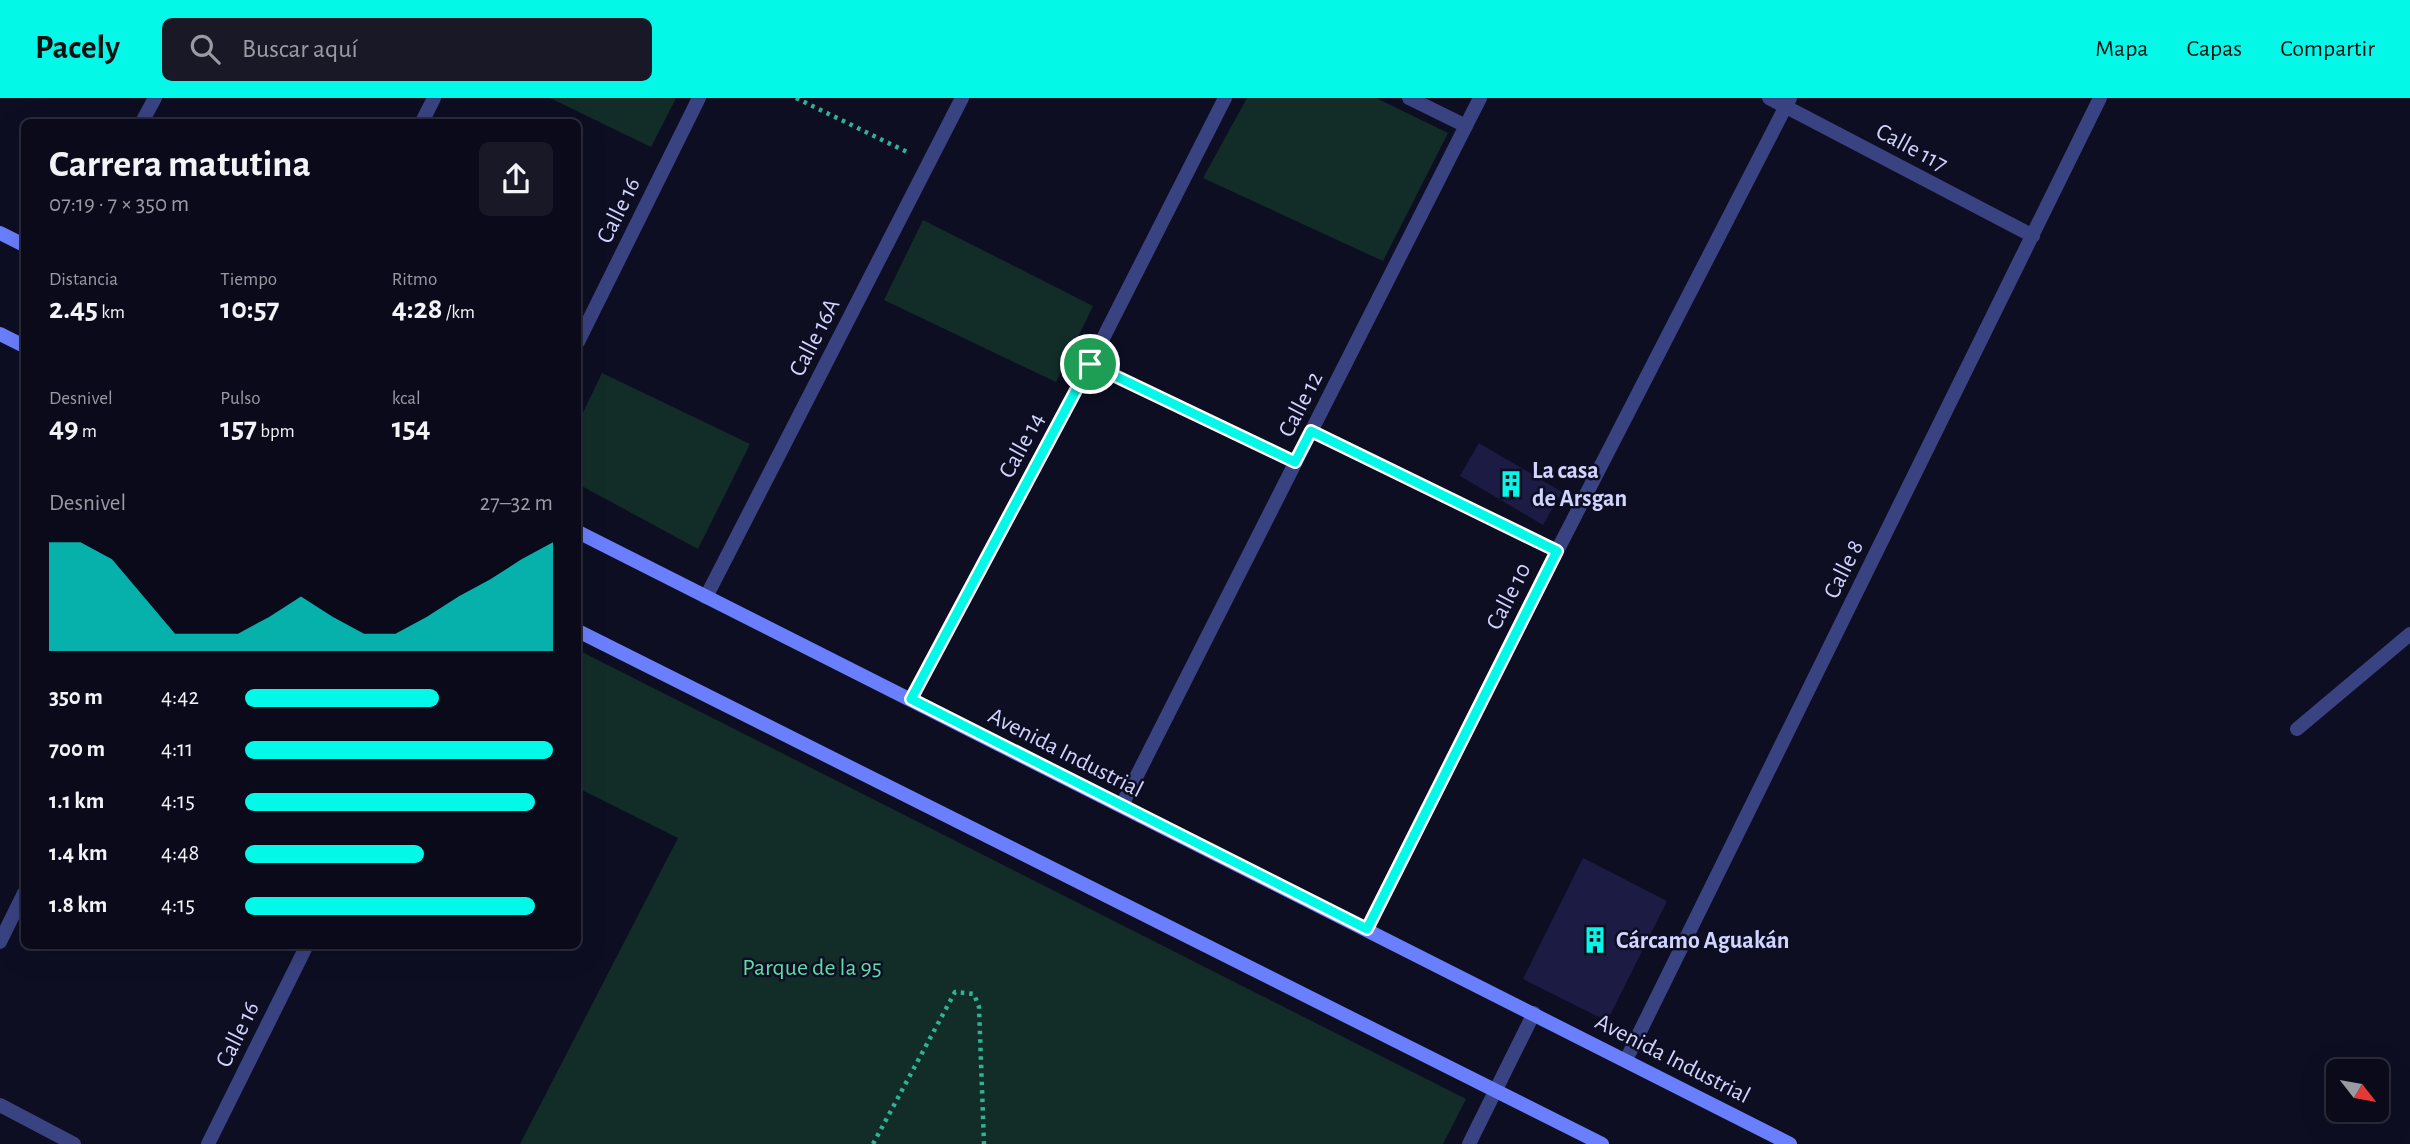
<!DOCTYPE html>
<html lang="es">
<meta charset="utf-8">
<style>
:root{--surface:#0a0a1a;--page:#181827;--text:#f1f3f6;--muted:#999aa2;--line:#2a2b39;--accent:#04f8e7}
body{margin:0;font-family:"Alegreya Sans",sans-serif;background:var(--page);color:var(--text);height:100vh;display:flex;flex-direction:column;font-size:26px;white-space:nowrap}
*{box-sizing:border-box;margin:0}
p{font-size:23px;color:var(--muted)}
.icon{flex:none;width:38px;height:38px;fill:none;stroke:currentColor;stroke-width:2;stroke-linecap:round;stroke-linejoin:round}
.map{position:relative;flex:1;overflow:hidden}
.side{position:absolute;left:21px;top:21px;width:560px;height:830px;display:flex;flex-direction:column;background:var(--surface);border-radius:10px;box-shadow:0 7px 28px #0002,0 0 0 2px var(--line)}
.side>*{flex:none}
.needle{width:46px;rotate:121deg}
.tools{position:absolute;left:2326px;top:961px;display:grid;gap:14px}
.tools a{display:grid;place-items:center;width:63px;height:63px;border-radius:10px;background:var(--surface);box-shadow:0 7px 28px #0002,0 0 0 2px var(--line);font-size:35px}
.pin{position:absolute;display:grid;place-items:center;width:60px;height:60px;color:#fff;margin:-30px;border:4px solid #fff;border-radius:50%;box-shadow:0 2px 7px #0007}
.round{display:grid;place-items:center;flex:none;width:74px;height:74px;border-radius:10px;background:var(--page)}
.headline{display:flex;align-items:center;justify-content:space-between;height:119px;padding:0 28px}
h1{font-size:38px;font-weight:700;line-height:52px}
.metrics{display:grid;grid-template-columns:repeat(3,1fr);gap:10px;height:119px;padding:7px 28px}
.metrics div{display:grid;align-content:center}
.metrics b{font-size:30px;font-weight:700}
.metrics small{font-size:19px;font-weight:400}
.metrics p{font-size:19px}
.chart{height:196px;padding:14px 28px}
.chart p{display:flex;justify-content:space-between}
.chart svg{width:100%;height:126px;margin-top:7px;fill:var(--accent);opacity:.7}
ul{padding:0 28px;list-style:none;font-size:23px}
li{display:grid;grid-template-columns:112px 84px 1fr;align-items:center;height:52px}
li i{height:18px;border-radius:9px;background:var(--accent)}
header{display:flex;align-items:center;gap:42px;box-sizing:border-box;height:98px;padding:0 35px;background:var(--accent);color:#111}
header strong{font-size:33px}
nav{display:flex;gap:38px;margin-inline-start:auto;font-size:24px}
.search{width:490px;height:63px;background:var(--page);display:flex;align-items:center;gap:18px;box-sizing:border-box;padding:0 24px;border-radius:10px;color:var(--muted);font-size:26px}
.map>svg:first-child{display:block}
.green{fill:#122d28}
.building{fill:#1c1b44}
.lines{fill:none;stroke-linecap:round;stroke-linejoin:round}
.path{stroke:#30b395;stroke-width:4.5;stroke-dasharray:3.5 5;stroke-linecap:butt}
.street{stroke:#3a4382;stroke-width:14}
.secondary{stroke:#6a7ffd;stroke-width:14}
.route-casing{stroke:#fff;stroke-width:14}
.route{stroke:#04f8e7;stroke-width:9}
.labels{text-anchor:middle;stroke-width:5;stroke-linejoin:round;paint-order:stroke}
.street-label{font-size:24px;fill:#d1d4fe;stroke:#0e0e23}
.poi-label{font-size:24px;font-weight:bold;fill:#d1d4fe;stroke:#0e0e23;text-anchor:start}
.park-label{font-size:24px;fill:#5edda8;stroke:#0e0e23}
</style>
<header>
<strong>Pacely</strong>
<div class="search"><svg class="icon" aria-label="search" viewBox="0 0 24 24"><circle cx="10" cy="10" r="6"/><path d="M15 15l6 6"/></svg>Buscar aquí</div>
<nav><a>Mapa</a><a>Capas</a><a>Compartir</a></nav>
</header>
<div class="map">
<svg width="2410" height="1046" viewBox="0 0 2410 1046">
<rect width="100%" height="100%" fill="#0e0e23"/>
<g class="green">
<path d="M550 0H676L651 49Z"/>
<path d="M1247 0H1376L1448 35 1383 163 1203 80Z"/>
<path d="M923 122 1093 208 1056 284 884 202Z"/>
<path d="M602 275 750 346 698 451 578 386V325Z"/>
<path d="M578 552 1466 1001 1443 1046H520L678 740 578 690Z"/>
</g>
<g class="building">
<path d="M1479 345 1562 394 1543 427 1460 378Z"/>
<path d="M1583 760 1667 803 1607 923 1523 881Z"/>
</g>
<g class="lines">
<g class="path">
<path d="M796 0 907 54"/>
<path d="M1113 277 1272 353"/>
<path d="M1334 344 1537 443"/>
<path d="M873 1046 955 894 974 896 979 909 984 1046"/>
</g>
<g class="street">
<path d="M1409 0 1466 28"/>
<path d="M1769 0 2033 138"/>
<path d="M142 24 155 0"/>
<path d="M422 24 434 0"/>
<path d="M578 244 699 0"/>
<path d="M706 499 962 0"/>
<path d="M911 601 1090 266 1225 0"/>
<path d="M2297 631 2410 536"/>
<path d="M1122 707 1480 0"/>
<path d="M1367 831 1557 453 1790 0"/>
<path d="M0 844 24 795"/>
<path d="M1626 962 2100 0"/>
<path d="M0 1007 74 1046"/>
<path d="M208 1046 307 847"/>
<path d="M1469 1046 1534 915"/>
</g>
<g class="secondary">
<path d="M0 135 24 147"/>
<path d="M0 236 24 248"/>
<path d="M578 434 1790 1046"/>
<path d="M578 533 1602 1046"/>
</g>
</g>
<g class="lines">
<defs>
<path id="route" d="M1090 266 1295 364 1311 333 1557 453 1367 831 911 601Z"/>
</defs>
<use href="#route" class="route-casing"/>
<use href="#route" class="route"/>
</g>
<defs>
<symbol id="building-bare" viewBox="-9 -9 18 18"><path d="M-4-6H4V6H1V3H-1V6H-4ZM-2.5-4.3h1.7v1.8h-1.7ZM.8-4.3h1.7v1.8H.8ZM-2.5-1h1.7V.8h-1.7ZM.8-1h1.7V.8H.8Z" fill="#04f8e7" stroke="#0e0e23" stroke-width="2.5" paint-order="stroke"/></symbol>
</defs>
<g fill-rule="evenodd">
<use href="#building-bare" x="1492" y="367" width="38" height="38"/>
<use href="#building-bare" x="1576" y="823" width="38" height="38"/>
</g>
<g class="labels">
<g class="street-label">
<text transform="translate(1912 49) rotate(28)" y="8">Calle 117</text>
<text transform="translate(618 112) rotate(-64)" y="8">Calle 16</text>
<text transform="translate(814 239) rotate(-63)" y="8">Calle 16A</text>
<text transform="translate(1300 306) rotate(-63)" y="8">Calle 12</text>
<text transform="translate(1021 347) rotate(-62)" y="8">Calle 14</text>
<text transform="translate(1843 471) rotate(-64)" y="8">Calle 8</text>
<text transform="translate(1508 498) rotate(-63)" y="8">Calle 10</text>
<text transform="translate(1066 654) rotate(27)" y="8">Avenida Industrial</text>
<text transform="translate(237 936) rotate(-64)" y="8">Calle 16</text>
<text transform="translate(1673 960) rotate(27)" y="8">Avenida Industrial</text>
</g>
<g class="poi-label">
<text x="1532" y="380">La casa<tspan x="1532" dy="28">de Arsgan</tspan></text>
<text x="1616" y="850">Cárcamo Aguakán</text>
</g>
<g class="park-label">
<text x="812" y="877">Parque de la 95</text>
</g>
</g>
</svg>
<div class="tools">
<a><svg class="needle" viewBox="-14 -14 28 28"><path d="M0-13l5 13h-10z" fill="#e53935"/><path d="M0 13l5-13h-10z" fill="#999aa2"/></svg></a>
</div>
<div class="pin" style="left:1090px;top:266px;background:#1e9e55"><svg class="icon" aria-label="arrive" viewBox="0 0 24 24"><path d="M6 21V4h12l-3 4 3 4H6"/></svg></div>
<section class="side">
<div class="headline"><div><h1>Carrera matutina</h1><p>07:19 · 7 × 350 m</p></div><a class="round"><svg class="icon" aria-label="share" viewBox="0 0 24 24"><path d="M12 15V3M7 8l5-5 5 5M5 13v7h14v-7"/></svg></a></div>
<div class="metrics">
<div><p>Distancia</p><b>2.45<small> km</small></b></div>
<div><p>Tiempo</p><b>10:57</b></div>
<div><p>Ritmo</p><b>4:28<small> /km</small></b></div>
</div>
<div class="metrics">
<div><p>Desnivel</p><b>49<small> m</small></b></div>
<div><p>Pulso</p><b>157<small> bpm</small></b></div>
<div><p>kcal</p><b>154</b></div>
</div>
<div class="chart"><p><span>Desnivel</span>27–32 m</p>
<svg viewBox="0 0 160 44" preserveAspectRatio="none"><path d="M0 44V6L10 6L20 12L30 25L40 38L50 38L60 38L70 32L80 25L90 32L100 38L110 38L120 32L130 25L140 19L150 12L160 6V44z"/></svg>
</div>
<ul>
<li><b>350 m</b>4:42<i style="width:63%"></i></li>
<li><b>700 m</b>4:11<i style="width:100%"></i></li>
<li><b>1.1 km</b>4:15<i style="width:94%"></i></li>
<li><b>1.4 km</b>4:48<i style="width:58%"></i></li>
<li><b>1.8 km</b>4:15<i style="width:94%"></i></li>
</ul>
</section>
</div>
